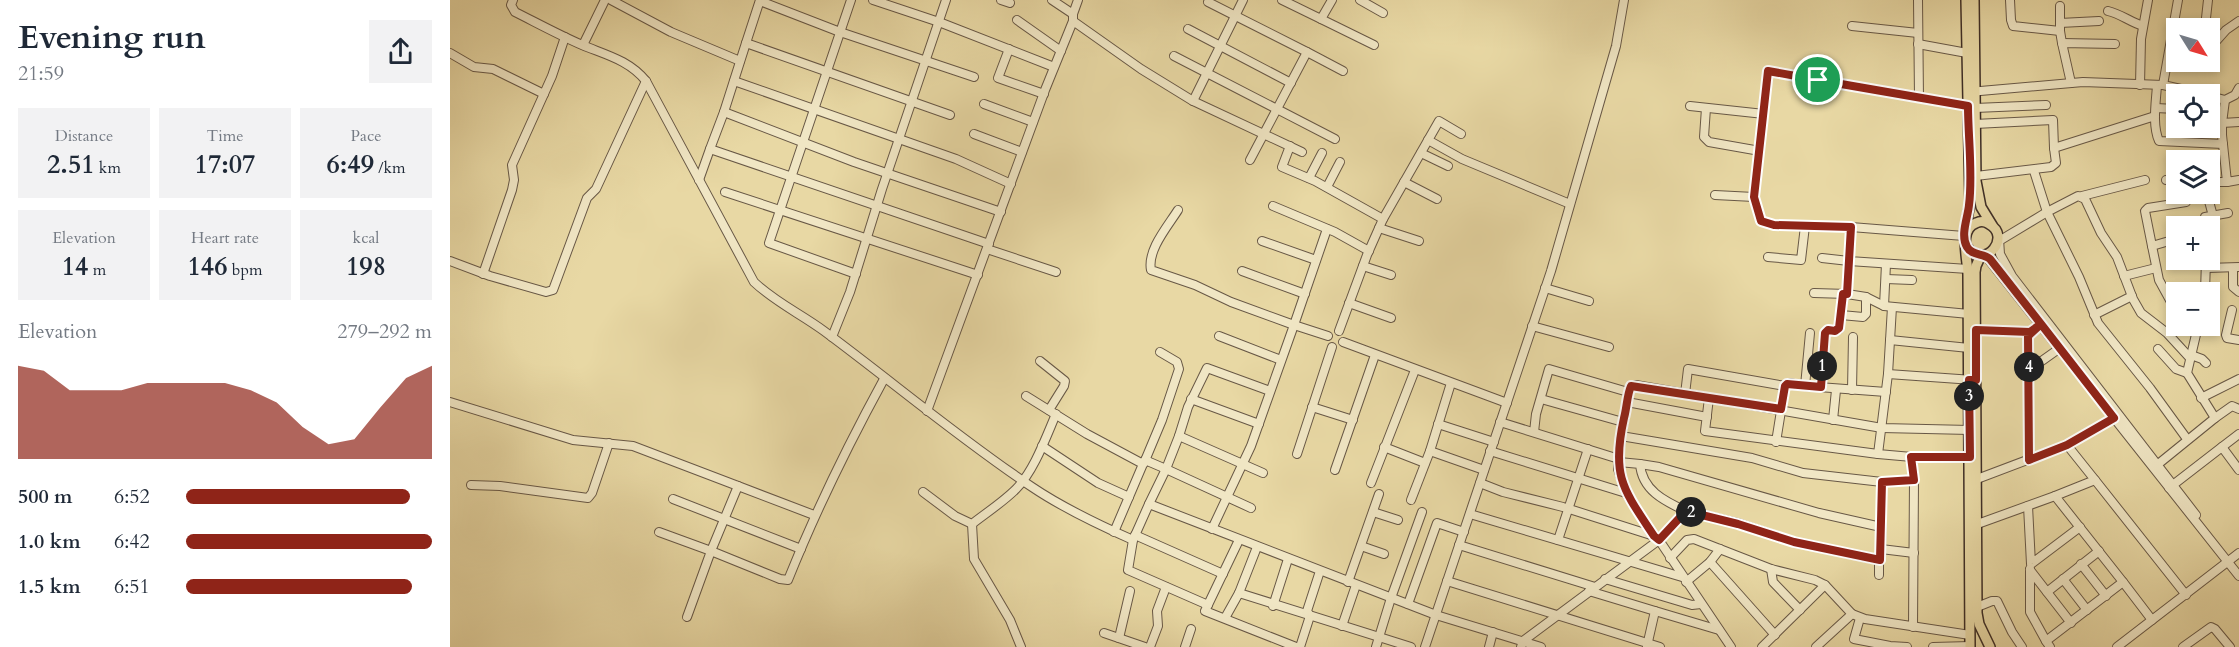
<!DOCTYPE html>
<meta charset="utf-8">
<style>
:root{--surface:#fff;--page:#f2f2f3;--text:#1f2937;--muted:#747a83;--accent:#8f2418}
body{margin:0;font-family:Cardo,serif;background:var(--page);color:var(--text);height:100vh;display:flex;flex-direction:column;font-size:22px;white-space:nowrap}
*{box-sizing:border-box;margin:0}
p{font-size:20px;color:var(--muted)}
.icon{flex:none;width:33px;height:33px;fill:none;stroke:currentColor;stroke-width:2;stroke-linecap:round;stroke-linejoin:round}
.map{position:relative;flex:1;overflow:hidden}
.side{display:flex;flex-direction:column;background:var(--surface);width:450px}
.side>*{flex:none}
.needle{width:39px;rotate:127deg}
.fabs{position:absolute;left:1716px;top:18px;display:grid;gap:12px}
.fabs a{display:grid;place-items:center;width:54px;height:54px;border-radius:0px;background:var(--surface);box-shadow:0 3px 9px #0003;font-size:30px}
.pin{position:absolute;display:grid;place-items:center;width:51px;height:51px;color:#fff;margin:-26px;border:3px solid #fff;border-radius:50%;box-shadow:0 2px 6px #0007}
.km{position:absolute;width:30px;height:30px;margin:-15px;border-radius:50%;background:#222;color:#fff;font-size:16px;line-height:30px;text-align:center}
.round{display:grid;place-items:center;flex:none;width:63px;height:63px;border-radius:0px;background:var(--page)}
.headline{display:flex;align-items:center;justify-content:space-between;height:102px;padding:0 18px}
h1{font-size:33px;font-weight:800;line-height:45px}
.stats{display:grid;grid-template-columns:repeat(3,1fr);gap:9px;height:102px;padding:6px 18px}
.stats div{display:grid;align-content:center;border-radius:0px;background:var(--page);text-align:center}
.stats b{font-size:26px;font-weight:800}
.stats small{font-size:16px;font-weight:400}
.stats p{font-size:16px}
.chart{height:168px;padding:12px 18px}
.chart p{display:flex;justify-content:space-between}
.chart svg{width:100%;height:108px;margin-top:6px;fill:var(--accent);opacity:.7}
ul{padding:0 18px;list-style:none;font-size:20px}
li{display:grid;grid-template-columns:96px 72px 1fr;align-items:center;height:45px}
li i{height:15px;border-radius:8px;background:var(--accent)}
main{display:flex;flex:1;min-height:0}
.map>svg:first-child{display:block}
.lines{fill:none;stroke-linecap:round;stroke-linejoin:round}
.minor-casing{stroke:#685846;stroke-width:10}
.major-casing{stroke:#3e2e26;stroke-width:12}
.minor{stroke:#f0e6c4;stroke-width:8}
.major{stroke:#e8d8a4;stroke-width:9}
.route-casing{stroke:#fff;stroke-width:12}
.route{stroke:#8f2418;stroke-width:8}
</style>
<main>
<section class="side">
<div class="headline"><div><h1>Evening run</h1><p>21:59</p></div><a class="round"><svg class="icon" aria-label="share" viewBox="0 0 24 24"><path d="M12 15V3M7 8l5-5 5 5M5 13v7h14v-7"/></svg></a></div>
<div class="stats">
<div><p>Distance</p><b>2.51<small> km</small></b></div>
<div><p>Time</p><b>17:07</b></div>
<div><p>Pace</p><b>6:49<small> /km</small></b></div>
</div>
<div class="stats">
<div><p>Elevation</p><b>14<small> m</small></b></div>
<div><p>Heart rate</p><b>146<small> bpm</small></b></div>
<div><p>kcal</p><b>198</b></div>
</div>
<div class="chart"><p><span>Elevation</span>279–292 m</p>
<svg viewBox="0 0 160 44" preserveAspectRatio="none"><path d="M0 44V6L10 8L20 16L30 16L40 16L50 13L60 13L70 13L80 13L90 16L100 21L110 31L120 38L130 36L140 23L150 11L160 6V44z"/></svg>
</div>
<ul>
<li><b>500 m</b>6:52<i style="width:91%"></i></li>
<li><b>1.0 km</b>6:42<i style="width:100%"></i></li>
<li><b>1.5 km</b>6:51<i style="width:92%"></i></li>
</ul>
</section>
<div class="map">
<svg width="1789" height="647" viewBox="0 0 1789 647">
<rect width="100%" height="100%" fill="#e8d8a4"/>
<filter id="stains"><feTurbulence type="fractalNoise" baseFrequency=".00333" numOctaves="4"/><feColorMatrix values="0 0 0 0 .2 0 0 0 0 .09 0 0 0 0 .02 0 0 0 .5 -.17"/></filter>
<radialGradient id="worn" r=".72"><stop offset=".6" stop-color="#630" stop-opacity="0"/><stop offset="1" stop-color="#630" stop-opacity=".3"/></radialGradient>
<g class="lines">
<defs>
<g id="minor">
<path d="M63 0 61 5 65 12C87 23 109 35 132 45 156 55 179 60 196 81L304 282C325 302 351 314 374 331 444 383 510 439 582 487 613 508 649 525 683 540L699 504 986 615 1091 647"/>
<path d="M161 0 221 32 290 61"/>
<path d="M310 0 296 43 500 115"/>
<path d="M401 0 319 243 406 274"/>
<path d="M423 0 489 22 604 67"/>
<path d="M551 0 560 3"/>
<path d="M602 0 623 14V21"/>
<path d="M832 0 871 19 882 0"/>
<path d="M910 0 933 13"/>
<path d="M1468 0 1469 98"/>
<path d="M1560 0 1561 20 1563 26 1610 31"/>
<path d="M310 1 390 32 524 77"/>
<path d="M758 2 857 52 800 160"/>
<path d="M1610 6V31L1612 43"/>
<path d="M1658 11C1671 14 1680 22 1693 26"/>
<path d="M623 14 628 0"/>
<path d="M871 19 924 45"/>
<path d="M567 20 611 51"/>
<path d="M1610 23 1649 21"/>
<path d="M1402 26 1468 33"/>
<path d="M1757 28 1756 18 1758 0"/>
<path d="M738 29 841 83"/>
<path d="M1760 34 1763 45"/>
<path d="M1468 44 1517 53"/>
<path d="M133 45 155 0"/>
<path d="M1760 48 1776 30 1789 21"/>
<path d="M559 49 548 78 594 94"/>
<path d="M857 52 893 71"/>
<path d="M0 53 24 67 43 69 94 94"/>
<path d="M724 56 885 139"/>
<path d="M284 81 506 159 561 184"/>
<path d="M1621 83 1612 43 1665 44"/>
<path d="M1690 85 1691 39 1698 0"/>
<path d="M1707 85C1706 102 1702 125 1709 141L1773 144"/>
<path d="M1713 85 1728 0"/>
<path d="M1519 92 1633 82 1713 85 1753 94"/>
<path d="M1760 96 1775 100 1785 95 1789 88"/>
<path d="M1775 100 1772 123 1789 122"/>
<path d="M743 101 793 0"/>
<path d="M534 104 583 122"/>
<path d="M1240 106 1314 114"/>
<path d="M1256 108 1254 137 1259 142 1310 151"/>
<path d="M1525 108 1596 105"/>
<path d="M1706 108 1726 109"/>
<path d="M274 112 296 43"/>
<path d="M1760 119 1772 123V135L1777 182 1789 180"/>
<path d="M1525 124 1603 120 1604 148"/>
<path d="M524 134 572 152"/>
<path d="M978 140 1012 159 1120 204"/>
<path d="M840 146 832 167 865 181 933 219 917 255 889 331"/>
<path d="M971 153 998 166"/>
<path d="M1526 176 1601 167 1606 163 1604 148 1705 116"/>
<path d="M859 178 872 153"/>
<path d="M249 180 260 149"/>
<path d="M1716 180 1726 181"/>
<path d="M954 182 987 199"/>
<path d="M1760 182H1777"/>
<path d="M877 187 890 162"/>
<path d="M275 192 528 275"/>
<path d="M1757 194 1763 216"/>
<path d="M1265 195 1304 197"/>
<path d="M1632 196 1695 180"/>
<path d="M823 206 885 232 919 251"/>
<path d="M728 210C718 226 697 250 701 270L745 285 781 302 844 325 801 446 762 529"/>
<path d="M933 219 989 121 1011 134"/>
<path d="M1755 226V217L1778 213"/>
<path d="M1401 227 1324 225 1311 221 1304 197 1318 71 1518 106"/>
<path d="M929 228 969 241"/>
<path d="M877 229 844 325 878 336"/>
<path d="M1514 236 1401 227 1399 261 1518 269"/>
<path d="M1549 239 1550 254 1562 276 1746 515"/>
<path d="M1726 239 1702 246 1709 280 1726 311"/>
<path d="M812 241 866 260"/>
<path d="M1549 241 1597 212 1584 171"/>
<path d="M539 244 260 149 274 112 404 162 551 212"/>
<path d="M1702 246 1695 211 1698 208 1736 202"/>
<path d="M537 249 606 272"/>
<path d="M1535 255 1789 576"/>
<path d="M1318 257 1351 260 1355 226"/>
<path d="M1372 258 1399 261 1397 294 1416 297 1434 306 1519 314"/>
<path d="M0 261 40 276 96 292 103 290 137 198 146 189 196 81"/>
<path d="M913 266 941 275"/>
<path d="M1757 268 1789 267"/>
<path d="M1783 268V287L1789 292"/>
<path d="M792 271 855 294"/>
<path d="M33 274 62 190 64 180 62 165 102 76 115 37"/>
<path d="M1674 276 1706 268"/>
<path d="M1436 279 1462 280"/>
<path d="M1095 288 1139 301"/>
<path d="M1755 292 1756 260"/>
<path d="M1364 293 1397 294"/>
<path d="M899 303 941 318"/>
<path d="M1434 306 1436 264"/>
<path d="M1442 307 1438 374 1428 454 1462 457"/>
<path d="M1782 310 1776 335 1777 338 1789 340"/>
<path d="M1391 315 1413 317 1416 314V297"/>
<path d="M1644 315 1682 296"/>
<path d="M1082 326 1159 347"/>
<path d="M1526 330 1580 332"/>
<path d="M1360 333 1355 386 1436 392"/>
<path d="M769 336 831 360"/>
<path d="M382 337 400 292 432 189 496 0"/>
<path d="M1440 340 1519 348"/>
<path d="M893 342 1057 403"/>
<path d="M1708 349 1726 369 1737 373"/>
<path d="M1741 355 1752 359 1756 363"/>
<path d="M590 361 615 381 614 386 599 410"/>
<path d="M1579 370 1610 348"/>
<path d="M1438 374 1523 380"/>
<path d="M1001 383 980 451 1034 470"/>
<path d="M1335 386 1339 383 1355 386"/>
<path d="M1371 387 1375 334 1378 330 1385 331 1389 329 1393 294"/>
<path d="M1402 390 1403 337"/>
<path d="M1235 394 1238 369 1335 386 1326 442"/>
<path d="M576 396 637 434 693 464 664 532"/>
<path d="M1259 398 1255 431 1428 454"/>
<path d="M1751 398 1789 379"/>
<path d="M741 399 809 424"/>
<path d="M1091 399 1173 422"/>
<path d="M0 402 123 440 183 446 288 486 261 551 330 579 338 580C366 510 398 445 434 379"/>
<path d="M1177 402 1257 417"/>
<path d="M862 407 903 420"/>
<path d="M477 411 595 90 623 21 691 69 743 101 852 152"/>
<path d="M1664 418 1617 445 1645 480 1605 496 1673 582"/>
<path d="M1765 418 1782 406 1789 409"/>
<path d="M1383 420 1386 390"/>
<path d="M1050 422 1169 459"/>
<path d="M988 424 1044 442"/>
<path d="M1084 432 1086 414 1099 369 1178 392"/>
<path d="M729 436 738 407 757 368 820 391"/>
<path d="M1171 436 1302 458 1353 473 1432 482 1464 480"/>
<path d="M1737 439 1700 388 1648 323 1629 277 1597 212 1628 196 1635 199 1651 233 1667 257 1683 299 1691 313 1717 333 1740 358"/>
<path d="M592 446 648 483 679 497"/>
<path d="M934 447 975 463"/>
<path d="M1772 447 1789 434"/>
<path d="M1040 451 1176 493"/>
<path d="M847 454 882 347"/>
<path d="M695 460 716 469 729 436 813 473"/>
<path d="M1579 460 1578 336 1580 332 1594 322"/>
<path d="M1169 462 1190 464C1192 490 1214 501 1236 511"/>
<path d="M694 463 712 420 729 369 727 362 710 352"/>
<path d="M1190 464 1209 467 1369 513 1431 527"/>
<path d="M1707 465 1765 418 1737 373 1748 326"/>
<path d="M885 470 925 355"/>
<path d="M1527 479 1617 445"/>
<path d="M1645 480 1736 595"/>
<path d="M921 483 965 370"/>
<path d="M1030 483 1053 492 1113 507 1204 536"/>
<path d="M21 485 50 486 138 498 142 493 159 443"/>
<path d="M288 486 364 515"/>
<path d="M1719 488 1772 447 1789 470"/>
<path d="M473 492 505 516 522 524C536 513 553 502 566 489 584 471 596 437 606 414"/>
<path d="M223 499 351 549"/>
<path d="M961 500 980 451"/>
<path d="M699 504 716 469 801 508"/>
<path d="M1578 506 1581 564 1630 527"/>
<path d="M923 512 948 520"/>
<path d="M1020 514 1232 577"/>
<path d="M522 524 524 559 560 620 571 647"/>
<path d="M1522 526 1605 496"/>
<path d="M209 532 261 551 237 617"/>
<path d="M685 535 773 574"/>
<path d="M683 540 678 570 758 605"/>
<path d="M789 540 755 611 846 647"/>
<path d="M1108 540 1138 449"/>
<path d="M1009 545 1145 587"/>
<path d="M911 546 934 554"/>
<path d="M1431 549 1432 482"/>
<path d="M1464 553 1431 549 1429 560 1344 542 1288 523 1236 511 1209 540 1204 536 1176 493 1168 469 1171 436 1180 388 1186 385 1432 428 1520 430"/>
<path d="M1220 558 1237 540 1244 539 1321 569 1365 580 1375 585 1402 614"/>
<path d="M1260 562 1325 635"/>
<path d="M1631 564 1656 596"/>
<path d="M1321 569 1323 582 1350 610"/>
<path d="M1580 569V612L1596 641"/>
<path d="M1580 570 1597 592 1649 551"/>
<path d="M1429 575V560"/>
<path d="M1155 579 1242 605 1251 604"/>
<path d="M1613 579 1637 610"/>
<path d="M997 581 1210 647"/>
<path d="M898 582 929 494"/>
<path d="M1236 582 1260 562 1270 549"/>
<path d="M1139 591 1205 611 1197 646"/>
<path d="M1597 592 1621 623"/>
<path d="M789 593 807 547"/>
<path d="M958 604 987 523 1014 532"/>
<path d="M823 606 838 559"/>
<path d="M1527 607 1542 601H1547L1562 632 1572 647"/>
<path d="M1205 611 1269 630"/>
<path d="M775 618 789 593 961 647"/>
<path d="M1410 618 1404 639 1440 646 1457 647"/>
<path d="M892 626 906 585"/>
<path d="M1463 627 1464 480 1462 457H1520"/>
<path d="M654 633 695 647"/>
<path d="M669 638 680 591"/>
<path d="M700 647 708 626 707 611 716 587"/>
<path d="M735 647 741 629"/>
<path d="M850 647 860 616 857 611 870 571"/>
<path d="M926 647 941 598 972 512"/>
<path d="M975 647 1101 271 1166 46 1174 0"/>
<path d="M1039 647 1043 632"/>
<path d="M1071 647 1073 641 1209 540 1281 647"/>
<path d="M1312 647 1375 585"/>
<path d="M1366 647 1402 614 1415 619 1520 635"/>
<path d="M1483 647 1520 646"/>
<path d="M1600 647 1596 641 1673 582 1702 620"/>
<path d="M1667 647 1789 553"/>
<path d="M1733 647 1761 627 1765 629 1780 647"/>
</g>
<g id="major">
<path d="M1524 0 1526 181 1531 207 1542 225"/>
<path d="M1515 230 1520 203 1516 0"/>
<path d="M1517 247C1536 271 1562 236 1539 224 1535 221 1530 221 1526 223 1508 229 1518 259 1518 275L1520 647"/>
<path d="M1531 255 1526 266 1525 272 1527 613 1529 624 1540 647"/>
</g>
</defs>
<use href="#minor" class="minor-casing"/>
<use href="#major" class="major-casing"/>
<use href="#minor" class="minor"/>
<use href="#major" class="major"/>
</g>
<g class="lines">
<defs>
<path id="route" d="M1368 80 1318 71 1304 197 1311 221 1324 225 1401 227 1397 294H1393L1389 328 1385 331 1378 330 1375 333 1371 387 1337 384 1335 386 1331 409 1181 386C1177 395 1177 407 1174 418 1161 476 1173 489 1204 536L1209 540 1236 511 1288 524 1344 542 1430 560 1432 482 1464 480 1461 457H1520L1519 380H1526V330L1580 332 1591 324 1664 418 1617 445 1579 460 1578 336 1591 324 1540 259C1533 253 1522 256 1517 247 1510 235 1518 217 1519 205 1523 175 1518 136 1518 106L1368 80"/>
</defs>
<use href="#route" class="route-casing"/>
<use href="#route" class="route"/>
</g>
<rect width="100%" height="100%" filter="url(#stains)"/>
<rect width="100%" height="100%" fill="url(#worn)"/>
</svg>
<div class="fabs">
<a><svg class="needle" viewBox="-14 -14 28 28"><path d="M0-13l5 13h-10z" fill="#e53935"/><path d="M0 13l5-13h-10z" fill="#747a83"/></svg></a>
<a><svg class="icon" aria-label="locate" viewBox="0 0 24 24"><circle cx="12" cy="12" r="6"/><path d="M12 2v4M12 18v4M2 12h4M18 12h4"/></svg></a>
<a><svg class="icon" aria-label="layers" viewBox="0 0 24 24"><path d="M12 4l9 5-9 5-9-5zM3 14l9 5 9-5"/></svg></a>
<a>+</a>
<a>−</a>
</div>
<div class="pin" style="left:1368px;top:80px;background:#1e9e55"><svg class="icon" aria-label="arrive" viewBox="0 0 24 24"><path d="M6 21V4h12l-3 4 3 4H6"/></svg></div>
<b class="km" style="left:1372px;top:366px">1</b>
<b class="km" style="left:1241px;top:512px">2</b>
<b class="km" style="left:1519px;top:396px">3</b>
<b class="km" style="left:1579px;top:367px">4</b>
</div>
</main>
